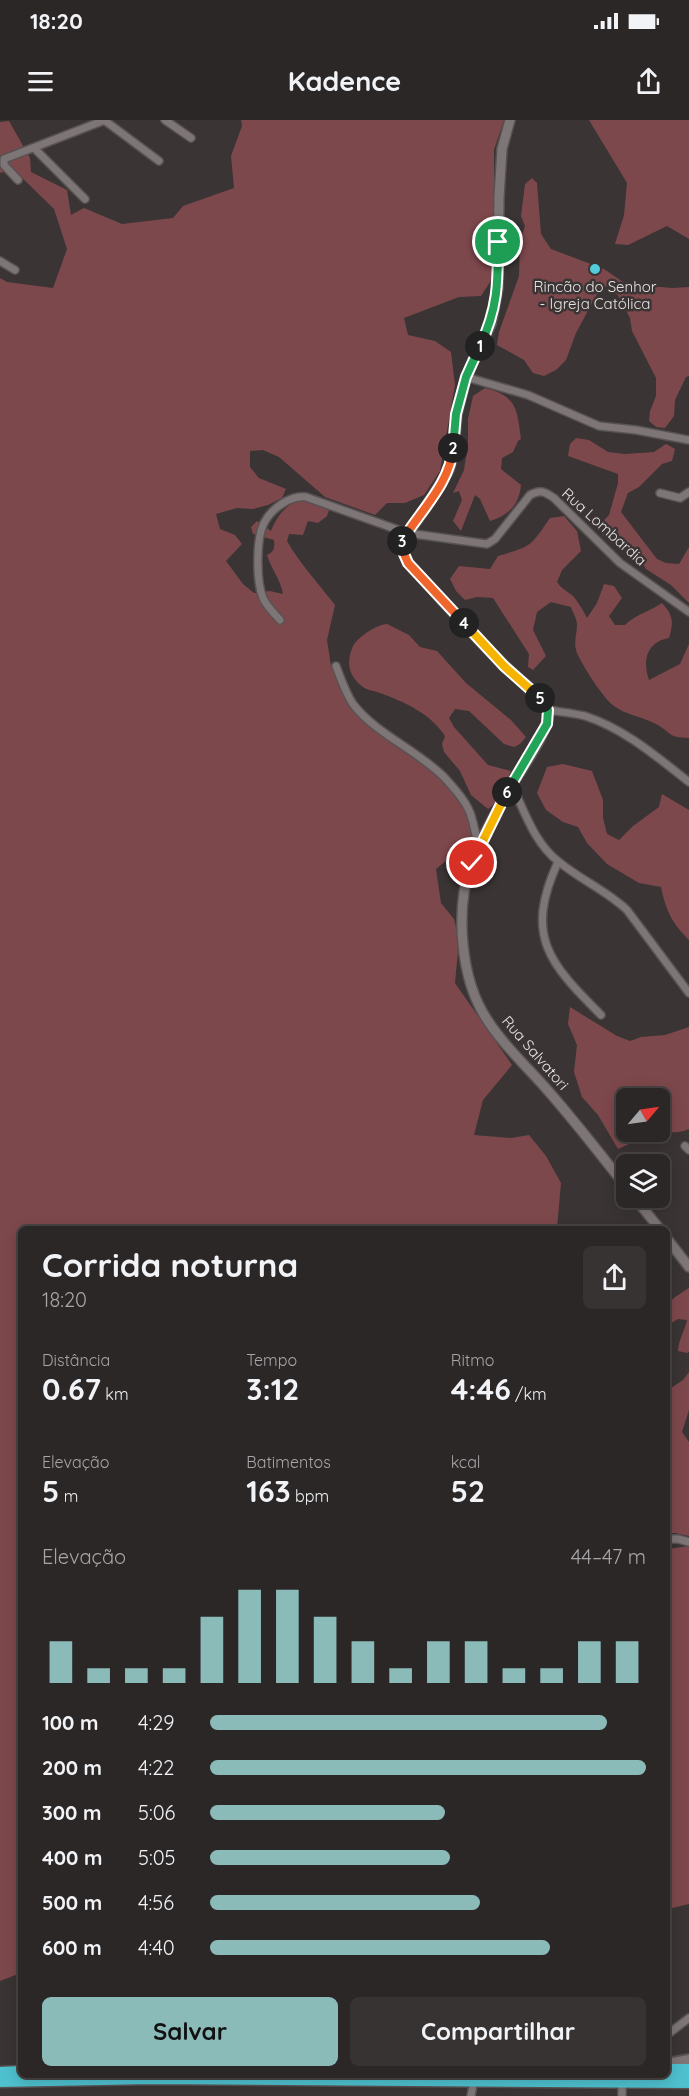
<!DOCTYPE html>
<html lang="pt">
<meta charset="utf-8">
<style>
:root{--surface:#2c2727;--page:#383333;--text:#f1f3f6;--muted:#a6a5a7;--line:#484444;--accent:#8bbbb9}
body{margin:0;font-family:Quicksand,sans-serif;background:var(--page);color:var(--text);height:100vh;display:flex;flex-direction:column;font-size:22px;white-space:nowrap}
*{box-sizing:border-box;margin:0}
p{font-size:20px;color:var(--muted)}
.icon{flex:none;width:33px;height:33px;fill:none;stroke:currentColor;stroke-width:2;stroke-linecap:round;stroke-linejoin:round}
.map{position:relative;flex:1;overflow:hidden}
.sheet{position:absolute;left:18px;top:1106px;width:652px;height:852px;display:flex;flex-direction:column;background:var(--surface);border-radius:9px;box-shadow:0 3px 15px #0003,0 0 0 2px var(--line)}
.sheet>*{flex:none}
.needle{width:39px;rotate:61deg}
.controls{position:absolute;left:616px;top:968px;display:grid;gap:12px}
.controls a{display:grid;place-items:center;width:54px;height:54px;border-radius:9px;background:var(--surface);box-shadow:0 3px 15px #0003,0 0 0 2px var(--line);font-size:30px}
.pin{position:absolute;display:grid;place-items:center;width:51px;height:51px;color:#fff;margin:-26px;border:3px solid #fff;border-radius:50%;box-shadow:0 2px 6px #0007}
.km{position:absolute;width:30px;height:30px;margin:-15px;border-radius:50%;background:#222;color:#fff;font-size:16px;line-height:30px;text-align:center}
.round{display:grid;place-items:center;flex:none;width:63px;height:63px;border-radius:9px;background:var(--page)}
.head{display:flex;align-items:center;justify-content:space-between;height:102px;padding:0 24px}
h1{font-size:33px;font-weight:800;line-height:45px}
.metrics{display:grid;grid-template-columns:repeat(3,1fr);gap:9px;height:102px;padding:6px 24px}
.metrics div{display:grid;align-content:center}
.metrics b{font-size:30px;font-weight:800}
.metrics small{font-size:16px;font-weight:400}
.metrics p{font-size:16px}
.chart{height:168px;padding:12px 24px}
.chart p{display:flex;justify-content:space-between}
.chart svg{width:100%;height:108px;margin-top:6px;stroke:var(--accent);stroke-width:6}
.action{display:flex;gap:12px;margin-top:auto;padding:12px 24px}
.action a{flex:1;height:69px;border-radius:9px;background:var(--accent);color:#111;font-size:24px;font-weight:800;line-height:69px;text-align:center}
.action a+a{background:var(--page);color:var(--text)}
ul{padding:0 24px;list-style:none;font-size:20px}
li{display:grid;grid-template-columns:96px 72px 1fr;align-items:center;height:45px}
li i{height:15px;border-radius:8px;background:var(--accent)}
.status{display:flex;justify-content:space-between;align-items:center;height:42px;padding:0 30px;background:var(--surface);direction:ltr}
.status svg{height:16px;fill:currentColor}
header{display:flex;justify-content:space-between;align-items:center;height:78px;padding:0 24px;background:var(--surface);font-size:27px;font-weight:800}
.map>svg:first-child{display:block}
.green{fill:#7d484c;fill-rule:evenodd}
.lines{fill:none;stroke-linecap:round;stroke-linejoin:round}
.minor-casing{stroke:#585353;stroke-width:10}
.tertiary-casing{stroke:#585353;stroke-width:12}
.secondary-casing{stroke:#585353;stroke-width:14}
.trunk-casing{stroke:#585353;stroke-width:15}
.minor{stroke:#7d7576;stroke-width:7}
.tertiary{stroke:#7d7576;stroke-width:9}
.secondary{stroke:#7d7576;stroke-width:10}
.trunk{stroke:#4ec0ce;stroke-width:12}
.split-1-casing{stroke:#fff;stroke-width:12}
.split-2-casing{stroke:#fff;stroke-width:12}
.split-3-casing{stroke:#fff;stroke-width:12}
.split-4-casing{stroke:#fff;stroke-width:12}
.split-5-casing{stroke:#fff;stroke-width:12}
.split-6-casing{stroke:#fff;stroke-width:12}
.split-7-casing{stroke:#fff;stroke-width:12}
.split-1{stroke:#22a559;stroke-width:8}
.split-2{stroke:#22a559;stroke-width:8}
.split-3{stroke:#f0652b;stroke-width:8}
.split-4{stroke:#f0652b;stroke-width:8}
.split-5{stroke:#f5b400;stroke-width:8}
.split-6{stroke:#22a559;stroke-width:8}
.split-7{stroke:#f5b400;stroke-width:8}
.poi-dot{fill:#53cbda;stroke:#3a3434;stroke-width:2}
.labels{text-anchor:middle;stroke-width:5;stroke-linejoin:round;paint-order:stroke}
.poi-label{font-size:15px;fill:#e6e2e2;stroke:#3a3434}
.street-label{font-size:15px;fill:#e6e2e2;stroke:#3a3434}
</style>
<div class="status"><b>18:20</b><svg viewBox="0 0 49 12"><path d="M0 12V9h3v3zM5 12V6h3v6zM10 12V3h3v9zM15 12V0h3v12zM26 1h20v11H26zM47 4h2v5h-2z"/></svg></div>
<header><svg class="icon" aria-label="menu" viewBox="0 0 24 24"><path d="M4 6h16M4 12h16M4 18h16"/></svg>Kadence<svg class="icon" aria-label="share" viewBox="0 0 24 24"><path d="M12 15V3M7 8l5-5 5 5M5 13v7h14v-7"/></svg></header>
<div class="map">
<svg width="689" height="1976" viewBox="0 0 689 1976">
<rect width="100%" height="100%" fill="#3a3434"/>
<g class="green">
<path d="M241 0H504L494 30V156L481 176 459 177 404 198 408 215 435 221 451 232 455 265 440 351 424 375 405 383H387L375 395 325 377 279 337 263 330 250 331V347L259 358 286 369 282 378 268 385 253 389 237 388 216 394 220 409 235 415 242 424 226 441 243 464 254 473 270 471 283 474C281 460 271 449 267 435 274 432 275 428 274 420L253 414 251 407 257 401 271 411C275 400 286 382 301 381 310 381 321 387 329 390L327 396 318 403 308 401 303 415 289 414 287 421C300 444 319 464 335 485L327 520 331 546 338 560 374 611 421 640 448 667 466 692 473 715 463 727 436 749 441 783 454 799 459 820 455 863 512 945 483 980 474 1015 511 1018 529 1015 546 1036 561 1063 557 1108H21V1853L0 1861V158L7 162 53 168 67 129 54 89 13 49 0 53V2L9 1 30 38 31 52 67 70 71 95 84 88 122 104 173 98 183 86 234 68 231 36 242 6Z"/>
<path d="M589 0H689V119L667 106 628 125 615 124 624 95 627 63Z"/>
<path d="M532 58 537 63 541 114 551 129 604 149 626 164 672 168 689 167V256L686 257 675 280 674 296 665 308 656 307 649 301 650 291 656 276V258L632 211 630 198 618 175 606 166 597 174 576 213 566 240 556 250 544 256 533 253 524 240 497 225 499 212 519 156 520 121 525 106 521 96 525 64Z"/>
<path d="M485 268C517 276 517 289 521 319L518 321 513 332 502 338 501 349 521 365C519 385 509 395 490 401L480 379 475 375 461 411 453 401 462 380 459 371 453 373 464 350 468 324V299L473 276Z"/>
<path d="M576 318 589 320 608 332 625 334 654 332 666 324 675 329 672 341 662 344 639 367 628 373 621 392 657 439 666 443 679 444 689 427V483L671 465 646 449 636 432 625 422 603 416 598 407 609 395 618 363V354L568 336 570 324Z"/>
<path d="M564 396 577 411 581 431 562 450 557 462C562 469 567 471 573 476 579 483 583 490 587 498L597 483 604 464 614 466 622 478 609 496 615 505H625C636 494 649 492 662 483 673 495 674 502 669 518 647 522 642 540 649 560L680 544 689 524V618C666 617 674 614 656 604 643 597 626 595 614 586 602 577 583 546 577 533 573 523 577 514 577 505 577 499 573 493 571 487L551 482 537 492 533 510 546 536 533 550 528 547 529 534 493 478 477 477 465 480 456 471 450 459 459 446 490 449 498 436C532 426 530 427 550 398Z"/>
<path d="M387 504 409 515 420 527 437 531 466 563 511 600 526 617 520 624 514 627 504 624 469 591 455 589 449 598 454 607 488 645 511 651 496 683 488 689 471 675 460 651 444 632 442 624 445 616C431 594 405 582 380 573 375 571 367 570 363 567 348 556 346 542 353 526 359 516 376 505 387 504Z"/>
<path d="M563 644 592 651 603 680V698L607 714 619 720 633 706 659 687 662 674 689 690V820C672 803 666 791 661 767L639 763 607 744 587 723 578 707 563 702 546 690 537 673 547 647Z"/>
<path d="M570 887 617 916 630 921 641 917 665 915 689 907V1009C679 1014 670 1011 660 1013 645 1016 631 1023 618 1029L598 995 582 977 574 952 577 925 568 904ZM627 978H660V1011H627Z"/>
<path d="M689 1168V1232L687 1233 678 1231C678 1221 685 1210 687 1200L678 1199 668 1205V1184L675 1177Z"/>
<path d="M689 1252V1290L682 1312 689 1322V1416L675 1413H668V1270L683 1260Z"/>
<path d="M689 1426V1784L668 1789V1429Z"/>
</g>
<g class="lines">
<defs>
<g id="minor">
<path d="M104 0 159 41"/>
<path d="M165 0 191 18"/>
<path d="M35 29 85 79"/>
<path d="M18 60 4 45V39L105 0"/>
<path d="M0 141 15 150"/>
<path d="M466 257 528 275 599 306 636 310 689 320"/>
<path d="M660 373 680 378 689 372"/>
<path d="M280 500C274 493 267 487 263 478 256 461 256 419 264 403 271 389 290 375 306 377L407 413 487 424 495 419 530 375C541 369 545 372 554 378L620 443 689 492"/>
<path d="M336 546C341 559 345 572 353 584 376 614 417 630 444 657 454 668 469 684 472 699 475 708 475 717 480 725"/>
<path d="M548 590C560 592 573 593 585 596 625 609 657 637 689 662"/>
<path d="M511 663C524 690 534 723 559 742 581 760 607 771 627 790L689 873"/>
<path d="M558 742C524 816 549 843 601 895"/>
<path d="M685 1026 689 1030"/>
<path d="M668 1419H678L689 1422"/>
<path d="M668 1914 689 1898"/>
<path d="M471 1976 474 1960"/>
<path d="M622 1976V1962"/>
</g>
<g id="tertiary">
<path d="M510 0 502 29 499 77 498 168 491 204 466 257 457 294 453 335 449 350 423 392 403 420 401 427 408 443C444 482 479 523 518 558 527 566 545 577 548 591 551 612 514 658 503 679 493 700 479 721 471 744 455 790 460 860 488 901 505 928 530 949 550 973 577 1004 602 1036 627 1068"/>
<path d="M634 1077 659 1108"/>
<path d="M668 1120 689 1147"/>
</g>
<path id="secondary" d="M668 1944 689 1940"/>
<g id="trunk">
<path d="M668 1950H689"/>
<path d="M0 1953 21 1952"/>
<path d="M0 1961 150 1958 689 1962"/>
</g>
</defs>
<use href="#minor" class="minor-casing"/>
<use href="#tertiary" class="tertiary-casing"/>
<use href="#secondary" class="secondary-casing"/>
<use href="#trunk" class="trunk-casing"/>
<use href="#minor" class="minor"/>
<use href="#tertiary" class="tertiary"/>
<use href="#secondary" class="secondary"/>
<use href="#trunk" class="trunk"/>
</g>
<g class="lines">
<defs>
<path id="split-1" d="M480 226C498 188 498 163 498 122"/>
<path id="split-2" d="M453 328 456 294 466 257 480 226"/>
<path id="split-3" d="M402 421C420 391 450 364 453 328"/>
<path id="split-4" d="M402 421 401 427 408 443 464 503"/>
<path id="split-5" d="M464 503 504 546 540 578"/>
<path id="split-6" d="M507 672 547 604 548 590 540 578"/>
<path id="split-7" d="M472 743 507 672"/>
</defs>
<use href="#split-1" class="split-1-casing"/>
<use href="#split-2" class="split-2-casing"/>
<use href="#split-3" class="split-3-casing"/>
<use href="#split-4" class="split-4-casing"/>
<use href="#split-5" class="split-5-casing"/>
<use href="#split-6" class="split-6-casing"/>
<use href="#split-7" class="split-7-casing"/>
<use href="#split-1" class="split-1"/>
<use href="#split-2" class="split-2"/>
<use href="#split-3" class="split-3"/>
<use href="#split-4" class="split-4"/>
<use href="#split-5" class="split-5"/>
<use href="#split-6" class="split-6"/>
<use href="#split-7" class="split-7"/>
</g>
<circle class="poi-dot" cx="595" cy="149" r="6"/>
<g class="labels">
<g class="poi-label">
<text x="595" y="172">Rincão do Senhor<tspan x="595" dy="17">- Igreja Católica</tspan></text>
</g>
<g class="street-label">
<text transform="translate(604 407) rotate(42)" y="5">Rua Lombardia</text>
<text transform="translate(535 933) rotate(49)" y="5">Rua Salvatori</text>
</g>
</g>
</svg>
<div class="controls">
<a><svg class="needle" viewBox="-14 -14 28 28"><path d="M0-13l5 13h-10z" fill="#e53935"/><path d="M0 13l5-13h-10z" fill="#a6a5a7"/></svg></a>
<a><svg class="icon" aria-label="layers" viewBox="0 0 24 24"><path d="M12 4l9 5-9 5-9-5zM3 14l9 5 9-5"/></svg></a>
</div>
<div class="pin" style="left:498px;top:122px;background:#1e9e55"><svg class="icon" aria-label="arrive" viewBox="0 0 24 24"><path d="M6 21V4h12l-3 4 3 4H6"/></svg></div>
<div class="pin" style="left:472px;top:743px;background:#d93025"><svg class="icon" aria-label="check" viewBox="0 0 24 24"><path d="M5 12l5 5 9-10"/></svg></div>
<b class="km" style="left:480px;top:226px">1</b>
<b class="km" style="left:453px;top:328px">2</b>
<b class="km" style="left:402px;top:421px">3</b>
<b class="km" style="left:464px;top:503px">4</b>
<b class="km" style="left:540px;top:578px">5</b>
<b class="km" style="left:507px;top:672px">6</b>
<section class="sheet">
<div class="head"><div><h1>Corrida noturna</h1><p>18:20</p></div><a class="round"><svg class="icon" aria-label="share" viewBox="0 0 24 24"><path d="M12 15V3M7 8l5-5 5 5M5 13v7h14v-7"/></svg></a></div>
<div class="metrics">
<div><p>Distância</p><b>0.67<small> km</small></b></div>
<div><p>Tempo</p><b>3:12</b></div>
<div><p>Ritmo</p><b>4:46<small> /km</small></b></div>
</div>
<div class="metrics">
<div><p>Elevação</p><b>5<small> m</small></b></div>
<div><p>Batimentos</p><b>163<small> bpm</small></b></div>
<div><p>kcal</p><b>52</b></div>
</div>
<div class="chart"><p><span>Elevação</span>44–47 m</p>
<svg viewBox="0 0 160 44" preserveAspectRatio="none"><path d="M5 44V27M15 44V38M25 44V38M35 44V38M45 44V17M55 44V6M65 44V6M75 44V17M85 44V27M95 44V38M105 44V27M115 44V27M125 44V38M135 44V38M145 44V27M155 44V27"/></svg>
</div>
<ul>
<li><b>100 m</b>4:29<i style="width:91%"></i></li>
<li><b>200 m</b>4:22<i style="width:100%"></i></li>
<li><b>300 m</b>5:06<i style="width:54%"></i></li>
<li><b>400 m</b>5:05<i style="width:55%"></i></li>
<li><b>500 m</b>4:56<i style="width:62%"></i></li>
<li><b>600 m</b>4:40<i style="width:78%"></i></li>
</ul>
<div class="action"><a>Salvar</a><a>Compartilhar</a></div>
</section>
</div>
